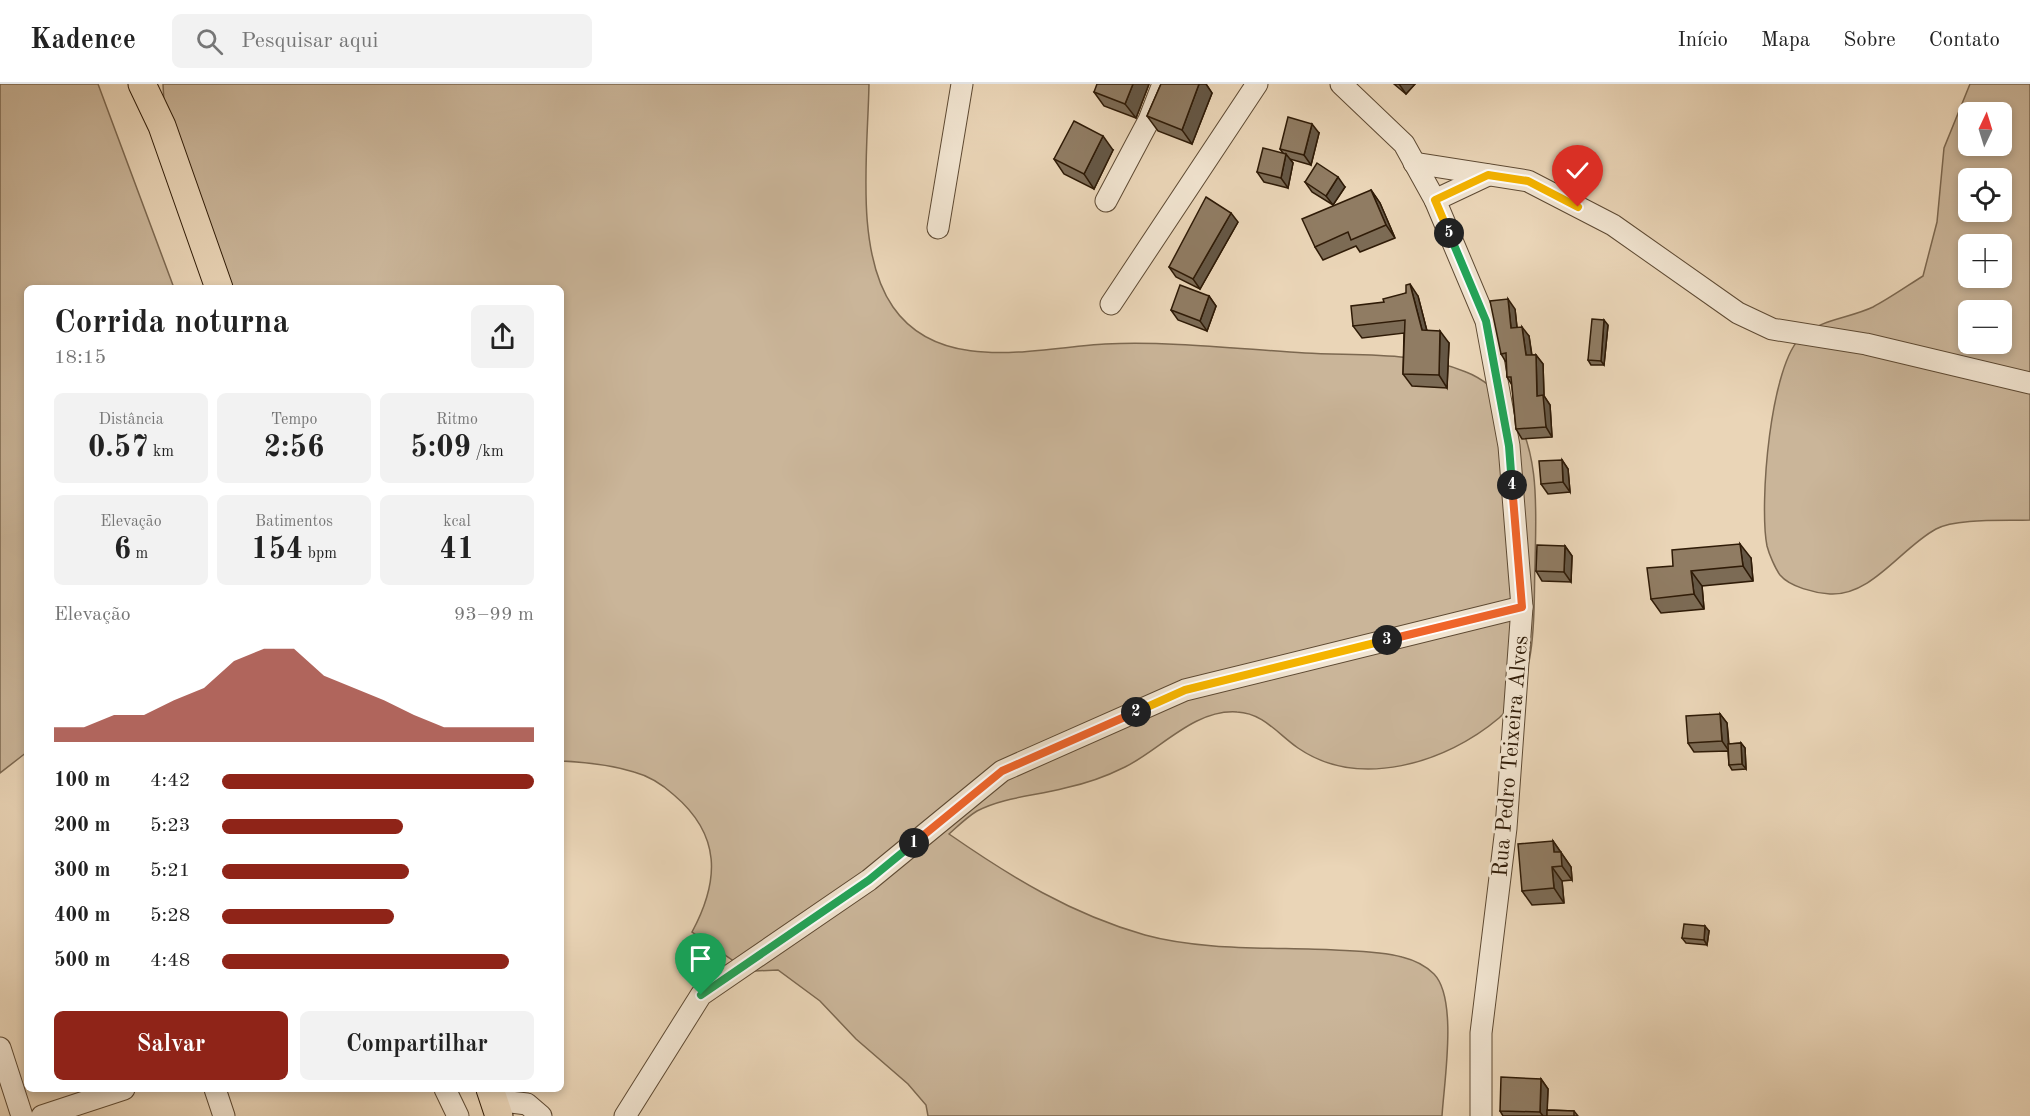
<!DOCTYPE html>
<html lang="pt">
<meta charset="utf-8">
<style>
:root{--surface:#fff;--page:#f2f2f2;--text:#222;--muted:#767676;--line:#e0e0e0;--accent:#8f2418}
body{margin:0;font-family:"Old Standard TT",serif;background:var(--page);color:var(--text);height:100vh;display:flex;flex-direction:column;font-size:22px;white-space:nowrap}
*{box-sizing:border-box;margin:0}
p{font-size:20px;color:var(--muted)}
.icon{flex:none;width:33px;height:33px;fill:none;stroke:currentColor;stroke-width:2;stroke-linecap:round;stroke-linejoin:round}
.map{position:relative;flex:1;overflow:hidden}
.details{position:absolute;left:24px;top:201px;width:540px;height:807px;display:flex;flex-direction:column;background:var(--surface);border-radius:9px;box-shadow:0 3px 9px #0003}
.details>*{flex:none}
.needle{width:39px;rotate:4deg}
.tools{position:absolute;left:1958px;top:18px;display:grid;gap:12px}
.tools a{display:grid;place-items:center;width:54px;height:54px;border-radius:9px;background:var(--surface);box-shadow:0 3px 9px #0003;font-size:30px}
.pin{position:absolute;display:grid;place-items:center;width:51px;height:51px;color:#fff;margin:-62px -26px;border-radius:50% 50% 50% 0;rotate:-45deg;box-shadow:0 0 6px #0007}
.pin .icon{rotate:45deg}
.km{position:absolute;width:30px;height:30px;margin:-15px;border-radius:50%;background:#222;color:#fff;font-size:16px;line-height:30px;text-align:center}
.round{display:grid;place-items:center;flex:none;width:63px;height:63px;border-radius:9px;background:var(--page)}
.headline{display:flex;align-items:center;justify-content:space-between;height:102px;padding:0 30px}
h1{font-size:33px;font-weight:700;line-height:45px}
.figures{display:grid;grid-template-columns:repeat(3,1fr);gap:9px;height:102px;padding:6px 30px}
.figures div{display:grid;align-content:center;border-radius:9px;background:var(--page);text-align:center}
.figures b{font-size:30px;font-weight:700}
.figures small{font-size:16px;font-weight:400}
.figures p{font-size:16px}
.chart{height:168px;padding:12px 30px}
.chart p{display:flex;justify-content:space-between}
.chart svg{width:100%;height:108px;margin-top:6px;fill:var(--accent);opacity:.7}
.primary-button{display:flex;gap:12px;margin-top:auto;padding:12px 30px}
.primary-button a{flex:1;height:69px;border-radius:9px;background:var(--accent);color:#fff;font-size:24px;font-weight:700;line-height:69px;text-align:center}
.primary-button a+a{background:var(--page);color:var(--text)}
ul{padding:0 30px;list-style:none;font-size:20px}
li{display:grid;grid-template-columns:96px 72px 1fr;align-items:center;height:45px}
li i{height:15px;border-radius:8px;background:var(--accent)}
header{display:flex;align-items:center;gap:36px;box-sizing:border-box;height:84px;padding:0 30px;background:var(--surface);border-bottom:2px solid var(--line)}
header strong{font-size:28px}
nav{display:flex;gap:33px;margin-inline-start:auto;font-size:21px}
.search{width:420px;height:54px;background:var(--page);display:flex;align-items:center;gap:15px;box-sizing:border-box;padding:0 21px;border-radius:9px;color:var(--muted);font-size:22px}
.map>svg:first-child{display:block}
.green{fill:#cab599;stroke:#7c6850;stroke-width:1.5;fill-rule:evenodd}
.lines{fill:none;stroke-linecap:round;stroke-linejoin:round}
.minor-casing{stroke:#5e4a33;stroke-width:23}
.major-casing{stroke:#2f1b07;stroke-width:29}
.minor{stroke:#f1e4d0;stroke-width:21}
.major{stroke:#ead5b7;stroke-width:27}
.wall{fill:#7c6b55;stroke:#2f1b07;stroke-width:1.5}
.shaded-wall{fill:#655745;stroke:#2f1b07;stroke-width:1.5}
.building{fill:#907c63;stroke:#2f1b07;stroke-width:1.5}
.split-1-casing{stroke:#fff;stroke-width:12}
.split-2-casing{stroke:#fff;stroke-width:12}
.split-3-casing{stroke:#fff;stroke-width:12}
.split-4-casing{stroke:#fff;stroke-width:12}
.split-5-casing{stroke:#fff;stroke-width:12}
.split-6-casing{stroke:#fff;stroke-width:12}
.split-1{stroke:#22a559;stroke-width:8}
.split-2{stroke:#f0652b;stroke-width:8}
.split-3{stroke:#f5b400;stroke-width:8}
.split-4{stroke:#f0652b;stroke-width:8}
.split-5{stroke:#22a559;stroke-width:8}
.split-6{stroke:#f5b400;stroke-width:8}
.labels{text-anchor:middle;stroke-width:6;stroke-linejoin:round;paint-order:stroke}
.street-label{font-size:22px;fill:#2f1b07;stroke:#f1e4d0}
</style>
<header>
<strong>Kadence</strong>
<div class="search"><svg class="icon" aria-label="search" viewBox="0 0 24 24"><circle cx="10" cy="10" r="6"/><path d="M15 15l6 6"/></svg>Pesquisar aqui</div>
<nav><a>Início</a><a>Mapa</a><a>Sobre</a><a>Contato</a></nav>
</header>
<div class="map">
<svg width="2030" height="1032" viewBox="0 0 2030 1032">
<rect width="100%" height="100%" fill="#ead5b7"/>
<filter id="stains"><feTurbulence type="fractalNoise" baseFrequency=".00333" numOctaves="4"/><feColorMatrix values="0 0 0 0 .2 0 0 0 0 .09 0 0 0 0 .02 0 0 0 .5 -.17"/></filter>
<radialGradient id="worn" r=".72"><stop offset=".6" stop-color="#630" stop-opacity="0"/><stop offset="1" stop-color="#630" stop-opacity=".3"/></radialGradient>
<g class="green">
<path d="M0 0H98L174 204H27V668L0 689Z"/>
<path d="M163 0H869C868 65 854 167 893 223 940 291 1037 264 1105 260 1171 257 1239 265 1305 269 1357 272 1417 267 1466 288 1482 294 1499 308 1509 321 1541 365 1536 428 1535 480 1533 529 1540 598 1499 634 1446 679 1359 706 1298 664 1278 650 1263 629 1237 628 1194 625 1160 666 1125 683 1107 692 1084 700 1065 704 1035 712 1004 713 977 727 967 733 958 742 949 750 1011 793 1071 830 1145 851 1203 867 1275 863 1335 866 1356 867 1381 867 1402 873 1414 876 1425 881 1434 890 1458 915 1444 998 1442 1032H928L926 1021 908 1000 856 955 820 917 778 886 755 887 738 880 692 848C720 796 721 751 674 711 663 701 649 692 634 688 611 681 585 678 561 677V204H230L164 19Z"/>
<path d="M1970 0H2030V436C2006 437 1956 434 1936 445 1901 464 1872 512 1830 510 1815 509 1790 503 1780 491 1775 484 1769 470 1767 462 1759 421 1770 279 1802 252 1822 235 1850 234 1873 223 1890 214 1907 202 1923 192L1937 138 1944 64ZM1968 28H2001V62H1968ZM1968 94H2001V128H1968ZM1968 160H2001V194H1968ZM1968 226H2001V260H1968Z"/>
</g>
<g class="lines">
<defs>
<g id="minor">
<path d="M1341 0 1404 60 1435 116 1486 237 1509 362 1522 523 1506 744 1481 949V1032"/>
<path d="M1414 79 1528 97 1613 141 1738 229 1772 245 1866 260 2030 299"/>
<path d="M1435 116 1488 91"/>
<path d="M1106 117 1149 36 1163 0"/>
<path d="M938 144 962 0"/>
<path d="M1111 220 1257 0"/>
<path d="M0 964 22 1032"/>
<path d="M215 1005 224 1032"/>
<path d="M445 1005 458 1032"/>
<path d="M493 1016 527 1020 541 1032"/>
<path d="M42 1032 124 1005"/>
<path d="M625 1032 701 911 869 796 1002 687 1185 606 1522 523"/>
</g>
<g id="major">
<path d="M142 0 162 42 219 204"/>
<path d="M490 1005 499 1032"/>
</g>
</defs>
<use href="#minor" class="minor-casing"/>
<use href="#major" class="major-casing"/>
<use href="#minor" class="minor"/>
<use href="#major" class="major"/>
</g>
<g class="wall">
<path d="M1149 0 1136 34 1104 22 1094 8Z"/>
<path d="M1161 0H1206L1212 9 1192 60 1158 47 1147 32Z"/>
<path d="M1394 0H1415L1406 10Z"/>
<path d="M1319 49 1311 81 1290 75 1293 79 1288 104 1264 98 1257 88 1283 69 1280 65Z"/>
<path d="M1113 66 1094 105 1064 90 1054 75Z"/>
<path d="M1305 98 1345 103 1333 121 1312 108Z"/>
<path d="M1371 106 1380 119 1395 154 1360 168 1356 162 1323 176 1315 163Z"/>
<path d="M1238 138 1200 205 1176 193 1169 183Z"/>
<path d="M1406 209 1418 212 1427 247 1449 259 1447 304 1412 302 1403 290 1404 249 1362 254 1353 242 1384 218Z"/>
<path d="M1209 212 1216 222 1207 247 1178 236 1171 226Z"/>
<path d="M1515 225 1517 243 1529 252 1532 271H1536L1543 280 1544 312 1550 321 1552 353 1522 355 1516 345 1512 301 1507 293 1506 278 1501 270Z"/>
<path d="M1608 241 1604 281H1591L1588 276Z"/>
<path d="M1562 376 1568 385 1570 408 1548 410 1541 400Z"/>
<path d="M1565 462 1572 472 1571 498 1542 497 1536 487Z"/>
<path d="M1751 474 1753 497 1702 502 1704 525 1661 529 1651 515 1673 482Z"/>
<path d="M1720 630 1727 639 1729 660 1741 659 1745 664 1746 685 1732 686 1729 681 1728 667 1694 668 1688 659Z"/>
<path d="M1553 757 1571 783 1572 796 1562 797 1564 819 1532 821 1522 807Z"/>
<path d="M1709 847 1707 861 1686 859 1682 854Z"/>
<path d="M1541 995 1548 1005 1547 1026 1574 1027 1578 1032H1503L1500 1027Z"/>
</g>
<g class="shaded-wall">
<path d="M1133 0H1149L1136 34 1125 20Z"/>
<path d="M1199 0H1206L1212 9 1192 60 1182 46Z"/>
<path d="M1399 0H1415L1406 10Z"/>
<path d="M1312 40 1319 49 1311 81 1304 71Z"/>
<path d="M1103 52 1113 66 1094 105 1084 90Z"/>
<path d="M1286 70 1293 79 1288 104 1281 94Z"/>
<path d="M1338 93 1345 103 1333 121 1326 112Z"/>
<path d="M1371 106 1380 119 1395 154 1386 141Z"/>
<path d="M1231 129 1238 138 1200 205 1193 195Z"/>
<path d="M1410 200 1418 212 1430 259 1422 246Z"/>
<path d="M1209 212 1216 222 1207 247 1200 237Z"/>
<path d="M1508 215 1515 225 1518 254 1511 244Z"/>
<path d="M1604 236 1608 241 1604 281 1601 277Z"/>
<path d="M1522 243 1529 252 1533 281 1526 271Z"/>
<path d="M1440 247 1449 259 1447 304 1439 291Z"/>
<path d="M1536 271 1543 280 1544 312 1550 321 1552 353 1546 343 1537 312Z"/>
<path d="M1562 376 1568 385 1570 408 1563 398Z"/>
<path d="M1740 460 1751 474 1753 497 1743 482Z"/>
<path d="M1565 462 1572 472 1571 498 1564 488Z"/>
<path d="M1691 487 1702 502 1704 525 1694 510Z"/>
<path d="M1720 630 1727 639 1729 667 1722 657Z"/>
<path d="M1741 659 1745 664 1746 685 1742 680Z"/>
<path d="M1553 757 1571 783 1572 796 1562 782 1554 768Z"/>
<path d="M1552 783 1562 797 1564 819 1554 804Z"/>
<path d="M1705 842 1709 847 1707 861 1704 856Z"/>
<path d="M1541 995 1548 1005 1547 1032H1543L1540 1028Z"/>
</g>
<g class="building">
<path d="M1097 0H1133L1125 20 1094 8Z"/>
<path d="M1161 0H1199L1182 46 1147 32Z"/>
<path d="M1288 33 1312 40 1304 71 1280 65Z"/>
<path d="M1074 37 1103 52 1084 90 1054 75Z"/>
<path d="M1263 64 1286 70 1281 94 1257 88Z"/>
<path d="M1317 79 1338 93 1326 112 1305 98Z"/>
<path d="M1371 106 1386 141 1351 156 1348 148 1315 163 1302 135Z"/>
<path d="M1206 113 1231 129 1193 195 1169 183Z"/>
<path d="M1410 200 1422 246 1440 247 1439 291 1403 290 1405 236 1353 242 1351 222 1384 218 1383 215 1406 209V201Z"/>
<path d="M1180 201 1209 212 1200 237 1171 226Z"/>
<path d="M1508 215 1511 244 1522 243 1526 271H1536L1537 312 1543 311 1546 343 1516 345 1511 293H1507L1506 269 1501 270 1490 217Z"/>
<path d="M1592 235 1604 236 1601 277 1588 276Z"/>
<path d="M1562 376 1563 398 1541 400 1539 377Z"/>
<path d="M1740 460 1743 482 1691 487 1694 510 1651 515 1647 484 1673 482 1672 466Z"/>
<path d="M1537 461 1565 462 1564 488 1536 487Z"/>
<path d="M1720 630 1722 657 1688 659 1686 632Z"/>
<path d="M1741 659 1742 680 1729 681 1728 660Z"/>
<path d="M1553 757 1554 768H1561L1562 782 1552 783 1554 804 1522 807 1518 760Z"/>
<path d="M1684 840 1705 842 1704 856 1682 854Z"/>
<path d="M1501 993 1541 995 1540 1028 1500 1027Z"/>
<path d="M1547 1026 1574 1027V1032H1547Z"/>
</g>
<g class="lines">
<defs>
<path id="split-1" d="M701 911 869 796 914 759"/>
<path id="split-2" d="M914 759 1002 687 1136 628"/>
<path id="split-3" d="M1136 628 1185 606 1387 556"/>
<path id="split-4" d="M1387 556 1522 523 1512 401"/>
<path id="split-5" d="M1449 149 1486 237 1509 362 1512 401"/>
<path id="split-6" d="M1449 149 1435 116 1488 91 1528 97 1578 123"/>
</defs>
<use href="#split-1" class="split-1-casing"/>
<use href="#split-2" class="split-2-casing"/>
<use href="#split-3" class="split-3-casing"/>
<use href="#split-4" class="split-4-casing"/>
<use href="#split-5" class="split-5-casing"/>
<use href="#split-6" class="split-6-casing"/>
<use href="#split-1" class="split-1"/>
<use href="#split-2" class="split-2"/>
<use href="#split-3" class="split-3"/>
<use href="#split-4" class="split-4"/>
<use href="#split-5" class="split-5"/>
<use href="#split-6" class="split-6"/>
</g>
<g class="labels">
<g class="street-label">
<text transform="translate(1509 672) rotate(-85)" y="8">Rua Pedro Teixeira Alves</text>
</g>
</g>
<rect width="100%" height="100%" filter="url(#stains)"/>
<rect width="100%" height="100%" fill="url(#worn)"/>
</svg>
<div class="tools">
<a><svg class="needle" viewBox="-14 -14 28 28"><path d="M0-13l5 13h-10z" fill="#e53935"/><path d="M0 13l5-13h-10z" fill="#767676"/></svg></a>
<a><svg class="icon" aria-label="locate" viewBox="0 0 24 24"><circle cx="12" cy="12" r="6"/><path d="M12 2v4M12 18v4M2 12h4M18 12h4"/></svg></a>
<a>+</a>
<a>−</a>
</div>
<div class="pin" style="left:701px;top:911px;background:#1e9e55"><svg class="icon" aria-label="arrive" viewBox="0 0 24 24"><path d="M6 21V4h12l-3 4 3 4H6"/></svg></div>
<div class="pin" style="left:1578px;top:123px;background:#d93025"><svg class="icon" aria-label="check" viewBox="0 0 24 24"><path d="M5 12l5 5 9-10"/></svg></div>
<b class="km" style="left:914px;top:759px">1</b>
<b class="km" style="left:1136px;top:628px">2</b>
<b class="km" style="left:1387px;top:556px">3</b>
<b class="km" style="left:1512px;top:401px">4</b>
<b class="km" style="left:1449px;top:149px">5</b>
<section class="details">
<div class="headline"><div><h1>Corrida noturna</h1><p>18:15</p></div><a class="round"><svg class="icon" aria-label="share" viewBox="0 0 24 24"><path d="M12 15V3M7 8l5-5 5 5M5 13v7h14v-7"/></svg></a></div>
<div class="figures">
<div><p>Distância</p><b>0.57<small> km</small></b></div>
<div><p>Tempo</p><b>2:56</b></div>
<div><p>Ritmo</p><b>5:09<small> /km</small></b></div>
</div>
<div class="figures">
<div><p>Elevação</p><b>6<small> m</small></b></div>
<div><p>Batimentos</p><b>154<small> bpm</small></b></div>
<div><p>kcal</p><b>41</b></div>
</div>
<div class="chart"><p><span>Elevação</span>93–99 m</p>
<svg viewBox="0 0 160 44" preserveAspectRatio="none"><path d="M0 44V38L10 38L20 33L30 33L40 27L50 22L60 11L70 6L80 6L90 17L100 22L110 27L120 33L130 38L140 38L150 38L160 38V44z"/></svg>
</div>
<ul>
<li><b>100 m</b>4:42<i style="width:100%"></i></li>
<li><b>200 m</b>5:23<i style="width:58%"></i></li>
<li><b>300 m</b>5:21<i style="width:60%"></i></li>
<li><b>400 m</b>5:28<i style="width:55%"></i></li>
<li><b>500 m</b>4:48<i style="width:92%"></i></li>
</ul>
<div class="primary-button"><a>Salvar</a><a>Compartilhar</a></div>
</section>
</div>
